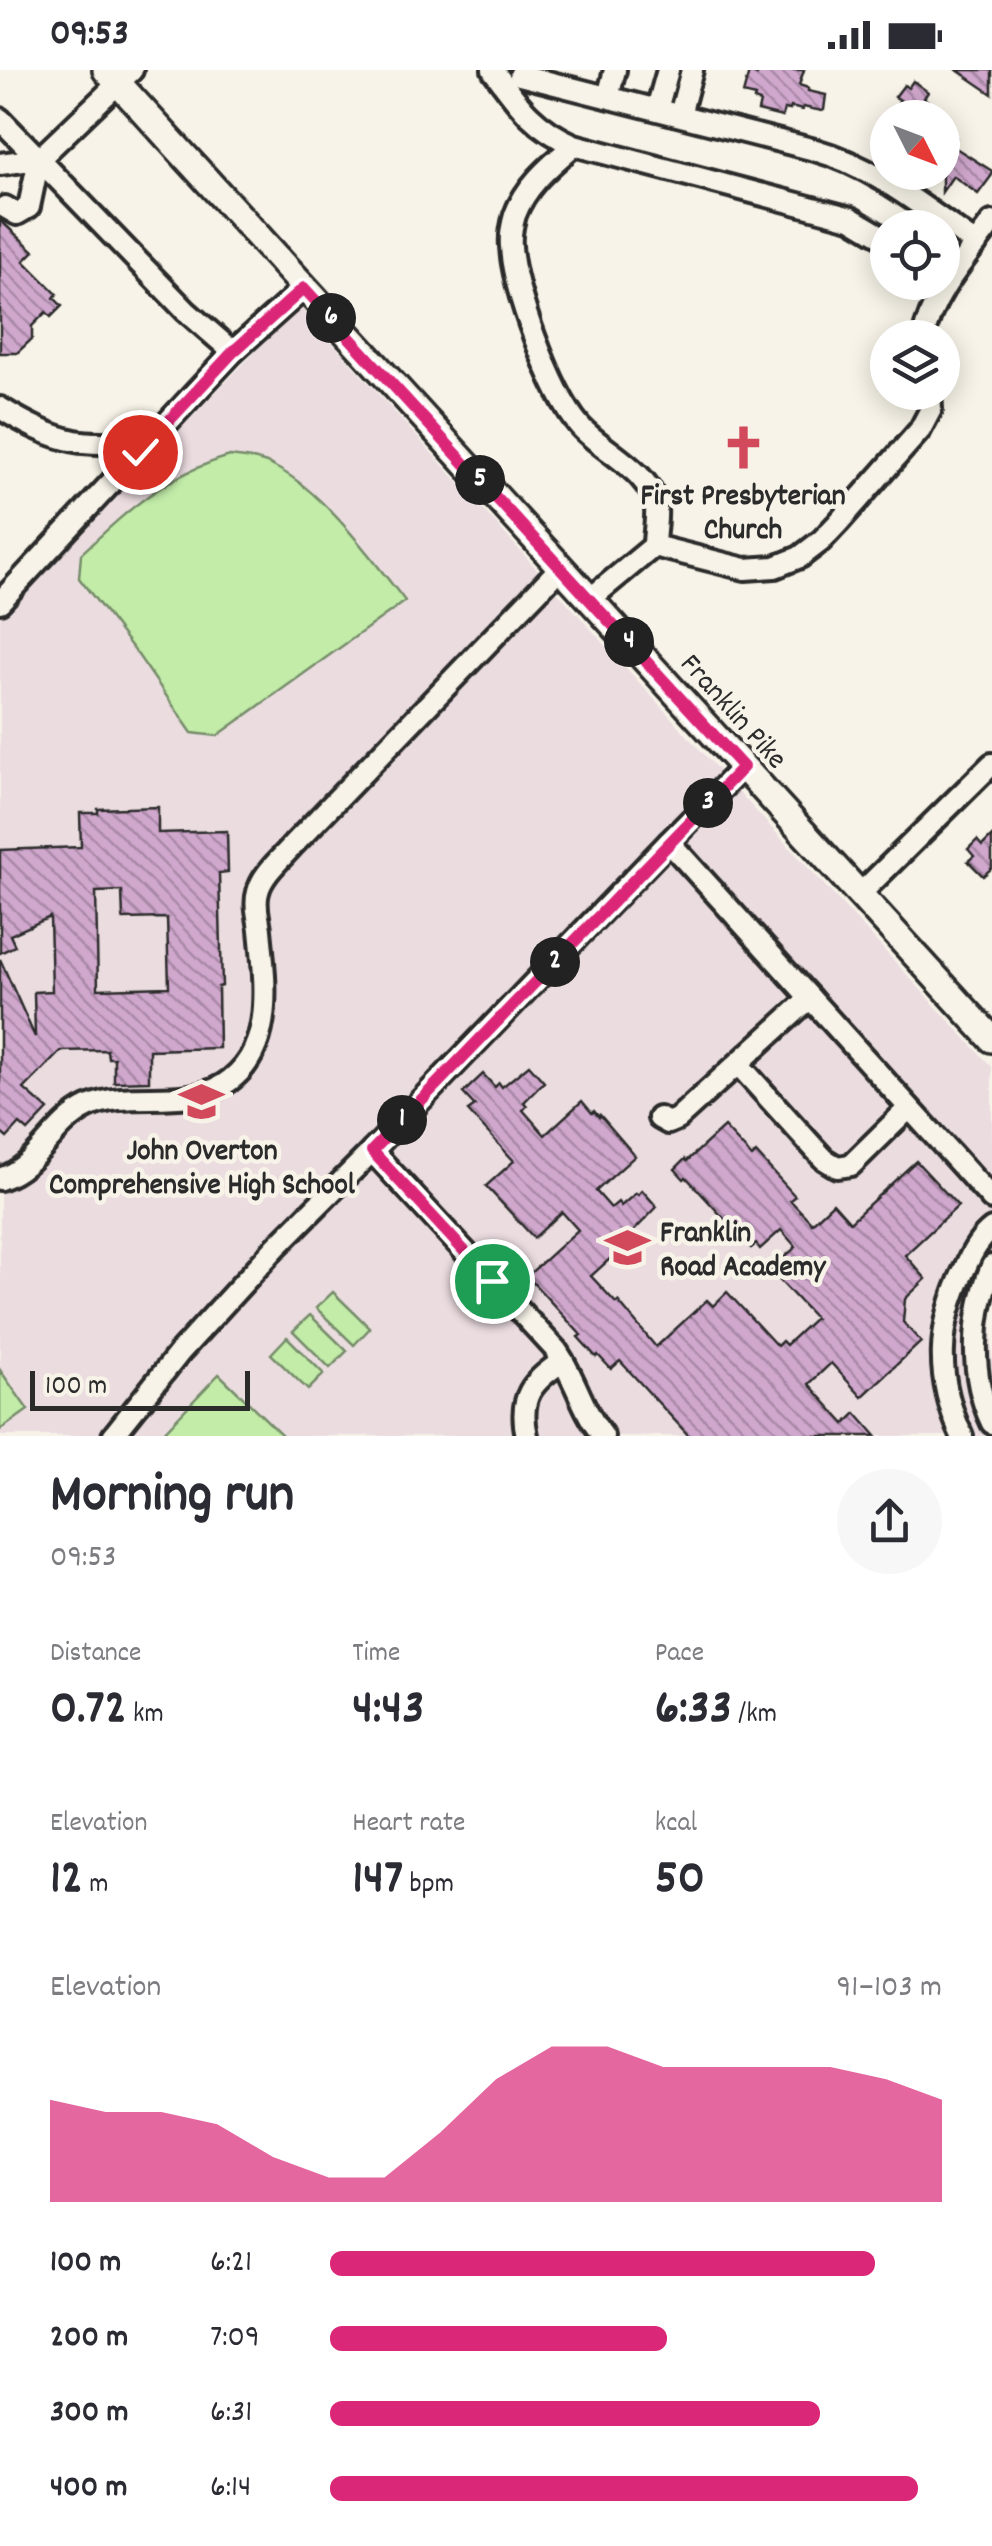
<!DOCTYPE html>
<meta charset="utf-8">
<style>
:root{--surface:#fff;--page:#f7f7f7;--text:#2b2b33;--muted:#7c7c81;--accent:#db2777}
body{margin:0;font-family:Dekko,sans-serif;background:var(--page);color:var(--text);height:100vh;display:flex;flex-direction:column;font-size:38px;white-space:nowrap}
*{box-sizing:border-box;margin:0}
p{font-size:32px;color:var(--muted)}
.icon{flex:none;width:55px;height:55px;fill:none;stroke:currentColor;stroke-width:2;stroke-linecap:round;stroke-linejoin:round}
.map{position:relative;height:1366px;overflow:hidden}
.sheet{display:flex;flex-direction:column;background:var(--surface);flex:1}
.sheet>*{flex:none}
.needle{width:65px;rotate:132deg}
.tools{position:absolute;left:870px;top:30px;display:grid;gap:20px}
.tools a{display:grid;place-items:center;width:90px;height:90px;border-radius:50%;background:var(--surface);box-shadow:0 5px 25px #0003;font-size:50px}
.scale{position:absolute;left:30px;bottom:25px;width:220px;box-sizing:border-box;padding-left:10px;border:5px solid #2b2b2b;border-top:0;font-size:28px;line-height:35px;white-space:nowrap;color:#2b2b2b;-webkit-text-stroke:8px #f7f3e8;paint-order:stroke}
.pin{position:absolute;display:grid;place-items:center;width:85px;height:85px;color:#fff;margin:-42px;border:5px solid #fff;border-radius:50%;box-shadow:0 2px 10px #0007}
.km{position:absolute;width:50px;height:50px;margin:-25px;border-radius:50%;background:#222;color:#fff;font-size:28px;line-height:50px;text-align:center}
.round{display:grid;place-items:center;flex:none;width:105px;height:105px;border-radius:52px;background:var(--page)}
.head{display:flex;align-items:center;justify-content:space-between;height:170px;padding:0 50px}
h1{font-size:55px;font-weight:700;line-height:75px}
.figures{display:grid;grid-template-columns:repeat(3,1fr);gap:15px;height:170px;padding:10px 50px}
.figures div{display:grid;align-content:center}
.figures b{font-size:50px;font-weight:700}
.figures small{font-size:28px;font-weight:400}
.figures p{font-size:28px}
.chart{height:280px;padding:20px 50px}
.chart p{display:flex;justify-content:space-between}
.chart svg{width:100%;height:180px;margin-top:10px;fill:var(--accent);opacity:.7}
ul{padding:0 50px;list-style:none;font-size:32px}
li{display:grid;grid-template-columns:160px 120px 1fr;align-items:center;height:75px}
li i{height:25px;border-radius:12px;background:var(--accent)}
.status{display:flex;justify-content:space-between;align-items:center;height:70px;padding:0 50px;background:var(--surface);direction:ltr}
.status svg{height:28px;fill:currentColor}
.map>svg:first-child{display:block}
.built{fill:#ebdce0}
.pitch{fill:#c2eca8;stroke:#768c6a;stroke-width:2.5}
.building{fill:url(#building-back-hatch);stroke:#2b2b2b;stroke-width:2.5;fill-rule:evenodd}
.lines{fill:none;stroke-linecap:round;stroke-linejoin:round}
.minor-casing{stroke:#2b2b2b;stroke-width:28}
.major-casing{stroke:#2b2b2b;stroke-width:32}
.minor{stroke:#f7f3e8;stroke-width:20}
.major{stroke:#f7f3e8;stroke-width:25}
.route-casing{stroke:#fff;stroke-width:20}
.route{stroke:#db2777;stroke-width:12}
.labels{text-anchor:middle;stroke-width:9;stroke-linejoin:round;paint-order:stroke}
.poi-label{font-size:30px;font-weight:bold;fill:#2b2b2b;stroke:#f7f3e8}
.street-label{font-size:30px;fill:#2b2b2b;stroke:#f7f3e8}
</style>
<div class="status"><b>09:53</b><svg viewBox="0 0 49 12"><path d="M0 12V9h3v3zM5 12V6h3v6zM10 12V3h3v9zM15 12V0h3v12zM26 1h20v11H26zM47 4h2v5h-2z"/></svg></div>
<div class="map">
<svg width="992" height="1366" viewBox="0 0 992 1366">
<defs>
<pattern id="building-back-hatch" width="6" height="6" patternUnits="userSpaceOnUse" patternTransform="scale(2.5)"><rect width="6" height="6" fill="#d0a7cd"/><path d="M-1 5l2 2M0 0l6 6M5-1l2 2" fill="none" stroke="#a988a7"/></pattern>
</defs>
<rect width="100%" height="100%" fill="#f7f3e8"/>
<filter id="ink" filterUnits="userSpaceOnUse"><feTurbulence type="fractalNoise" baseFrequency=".01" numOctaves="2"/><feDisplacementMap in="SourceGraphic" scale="20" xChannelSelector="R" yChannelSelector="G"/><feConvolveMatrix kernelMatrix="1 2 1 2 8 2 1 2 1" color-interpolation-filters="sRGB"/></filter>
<g filter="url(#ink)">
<path class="built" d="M299 236 722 704 992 997V1366H0V547Z"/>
<g class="pitch">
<path d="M230 386C246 388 261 389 275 397 323 421 372 489 405 531L217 666 192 663 138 585 79 508 81 484C129 439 165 405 230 386Z"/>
<path d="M333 1222 370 1258 354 1275 316 1238Z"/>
<path d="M310 1245 347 1281 330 1298 293 1261Z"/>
<path d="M287 1267 324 1304 308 1320 271 1284Z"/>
<path d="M0 1300 28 1340 0 1360Z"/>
<path d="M219 1304 283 1366H160Z"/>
</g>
<g class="building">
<path d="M759 0H804L799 15 808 18V21L826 25 824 40 822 41 803 37 802 40 791 37 790 40 784 39 782 47 758 41 760 32 754 30 755 27 743 24 749 2 757 5Z"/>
<path d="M957 0H992V24Z"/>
<path d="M913 11 928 22 924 28 928 31 914 48H888L900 30 895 27 904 15 908 18Z"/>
<path d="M942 59 956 68 951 75 992 101V105L978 124 953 106 942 122Z"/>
<path d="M0 150 34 181 24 191 57 224 54 228 62 236 51 247 46 242 32 256V269L17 283H0Z"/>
<path d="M158 737V763L227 761 228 802 219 803 222 916 218 917 219 978 149 980V1011L114 1012V988H108L107 980 61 981 24 1019 48 1040 28 1061 20 1054 7 1068 0 1062V889L35 967 34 922 52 921 50 847 10 865 15 876 0 883V780L81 777 80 743H98V739ZM122 821 123 849 167 848 169 917 98 919 96 822Z"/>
<path d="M992 766V798L983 806 968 791 974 786 968 779 977 770 982 776Z"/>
<path d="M529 995 544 1012 524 1032 527 1036 523 1040 545 1065 582 1031 592 1043 594 1041 599 1047 600 1045 635 1086 596 1121 611 1138 618 1132 621 1136 636 1123 638 1125 642 1120 657 1137 631 1164 634 1167 591 1206 616 1233 618 1231 656 1277 707 1230 713 1236 727 1222 777 1276 782 1271 786 1275 815 1248 770 1200 796 1177 781 1160 760 1179 756 1174 751 1178 686 1107 684 1109 675 1099 685 1089 687 1091 724 1057 752 1087 756 1083 795 1126 790 1130 812 1153 833 1133 850 1152 916 1091 958 1136 905 1185 926 1209 905 1229 903 1252 921 1272 862 1327 831 1293 809 1314 845 1354 856 1343 876 1366H689L620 1291 611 1299 598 1285 596 1287 578 1267 581 1265 527 1206 578 1160 562 1142 534 1168 486 1116 514 1091 468 1041 475 1036 463 1023 483 1004 495 1017 499 1013 502 1017Z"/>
</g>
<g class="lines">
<defs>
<g id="minor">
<path d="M493 0C518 34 533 57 574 75L851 148 888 170"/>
<path d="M520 5 815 80C876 97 925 139 976 174"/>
<path d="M608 27 615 0"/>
<path d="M657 39 668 0"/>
<path d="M680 45 692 0"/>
<path d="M0 49 186 241 233 282"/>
<path d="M574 75C551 95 526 115 515 145 512 155 510 165 511 176 513 219 551 322 579 355 601 381 653 402 656 438 657 450 654 464 654 476L745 499 775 497 800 487 821 471 838 453 920 360 931 339 930 322"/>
<path d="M39 89 132 0"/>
<path d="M0 94 39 89 29 137 17 144 5 137"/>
<path d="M923 268C932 224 967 187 992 152"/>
<path d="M0 338C23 352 48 366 75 371 103 376 112 368 139 382"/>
<path d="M590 529 654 476"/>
<path d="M0 532 233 282 304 218"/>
<path d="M743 697 669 772 992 1129"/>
<path d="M860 824 992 694"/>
<path d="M738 994 824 1089 837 1097 851 1095 909 1038"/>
<path d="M659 1048 668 1053 677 1049 810 928"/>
<path d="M0 1109C39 1096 52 1054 88 1037 129 1018 183 1039 223 1015 276 983 265 912 260 860 259 848 254 835 258 822 262 804 282 788 294 774L561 497"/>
<path d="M992 1196C972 1245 969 1305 992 1353"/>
<path d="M113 1366 180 1282 277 1176 372 1081"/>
<path d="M527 1366C518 1327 532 1311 563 1291"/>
<path d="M603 1366C582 1340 575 1307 556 1280L372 1081 669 772"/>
<path d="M962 1366C935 1307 937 1256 965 1198 971 1184 980 1168 992 1159"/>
</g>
<path id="major" d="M106 0 992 969"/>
</defs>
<use href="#minor" class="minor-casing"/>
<use href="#major" class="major-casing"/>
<use href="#minor" class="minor"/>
<use href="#major" class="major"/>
</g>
</g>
<g class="lines" filter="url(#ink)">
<defs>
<path id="route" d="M140 382 233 282 304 218 743 697 372 1081 492 1211"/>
</defs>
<use href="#route" class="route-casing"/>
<use href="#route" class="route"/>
</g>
<defs>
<symbol id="church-bare" viewBox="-9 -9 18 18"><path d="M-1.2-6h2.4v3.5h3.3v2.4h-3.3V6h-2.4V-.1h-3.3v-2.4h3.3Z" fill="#d1495b" stroke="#f7f3e8" stroke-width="2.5" paint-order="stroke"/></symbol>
<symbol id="school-bare" viewBox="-9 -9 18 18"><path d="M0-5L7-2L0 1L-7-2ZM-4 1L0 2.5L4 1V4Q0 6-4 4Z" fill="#d1495b" stroke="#f7f3e8" stroke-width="2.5" paint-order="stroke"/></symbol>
</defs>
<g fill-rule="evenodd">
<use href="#church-bare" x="712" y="346" width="63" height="63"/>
<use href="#school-bare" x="170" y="1000" width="63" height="63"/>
<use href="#school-bare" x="596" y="1146" width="63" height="63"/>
</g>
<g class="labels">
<g class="poi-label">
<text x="743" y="434">First Presbyterian<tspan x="743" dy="34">Church</tspan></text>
<text x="202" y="1089">John Overton<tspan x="202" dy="34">Comprehensive High School</tspan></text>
<text x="660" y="1171" text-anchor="start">Franklin<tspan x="660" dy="34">Road Academy</tspan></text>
</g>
<g class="street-label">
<text transform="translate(735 640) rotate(48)" y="10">Franklin Pike</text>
</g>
</g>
</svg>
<div class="tools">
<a><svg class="needle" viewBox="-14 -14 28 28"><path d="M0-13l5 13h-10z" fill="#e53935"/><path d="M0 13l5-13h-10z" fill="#7c7c81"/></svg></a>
<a><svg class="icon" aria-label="locate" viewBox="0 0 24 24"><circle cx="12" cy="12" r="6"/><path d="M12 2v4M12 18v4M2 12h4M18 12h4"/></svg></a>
<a><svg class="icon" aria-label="layers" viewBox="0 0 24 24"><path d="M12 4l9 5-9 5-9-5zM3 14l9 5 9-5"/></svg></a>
</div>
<div class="scale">100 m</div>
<div class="pin" style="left:492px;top:1211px;background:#1e9e55"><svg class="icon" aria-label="arrive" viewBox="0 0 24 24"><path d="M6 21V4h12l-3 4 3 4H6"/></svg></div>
<div class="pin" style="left:140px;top:382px;background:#d93025"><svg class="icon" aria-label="check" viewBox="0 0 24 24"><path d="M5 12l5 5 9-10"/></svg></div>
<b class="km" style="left:402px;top:1050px">1</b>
<b class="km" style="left:555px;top:892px">2</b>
<b class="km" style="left:708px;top:733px">3</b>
<b class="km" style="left:629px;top:572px">4</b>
<b class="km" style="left:480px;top:410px">5</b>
<b class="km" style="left:331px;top:248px">6</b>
</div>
<section class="sheet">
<div class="head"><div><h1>Morning run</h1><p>09:53</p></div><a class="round"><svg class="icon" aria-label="share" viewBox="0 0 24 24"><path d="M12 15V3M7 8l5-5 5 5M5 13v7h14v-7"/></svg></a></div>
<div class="figures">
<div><p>Distance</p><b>0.72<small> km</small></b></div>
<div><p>Time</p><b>4:43</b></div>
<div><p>Pace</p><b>6:33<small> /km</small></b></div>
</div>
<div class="figures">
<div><p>Elevation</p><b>12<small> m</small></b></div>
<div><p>Heart rate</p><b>147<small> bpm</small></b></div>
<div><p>kcal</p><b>50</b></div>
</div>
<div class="chart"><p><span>Elevation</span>91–103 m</p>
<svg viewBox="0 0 160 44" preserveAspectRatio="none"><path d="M0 44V19L10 22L20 22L30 25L40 33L50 38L60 38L70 27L80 14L90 6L100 6L110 11L120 11L130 11L140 11L150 14L160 19V44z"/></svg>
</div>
<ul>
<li><b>100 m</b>6:21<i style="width:89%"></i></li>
<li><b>200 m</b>7:09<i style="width:55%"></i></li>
<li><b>300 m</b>6:31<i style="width:80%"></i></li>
<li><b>400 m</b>6:14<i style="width:96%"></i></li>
</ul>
</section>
